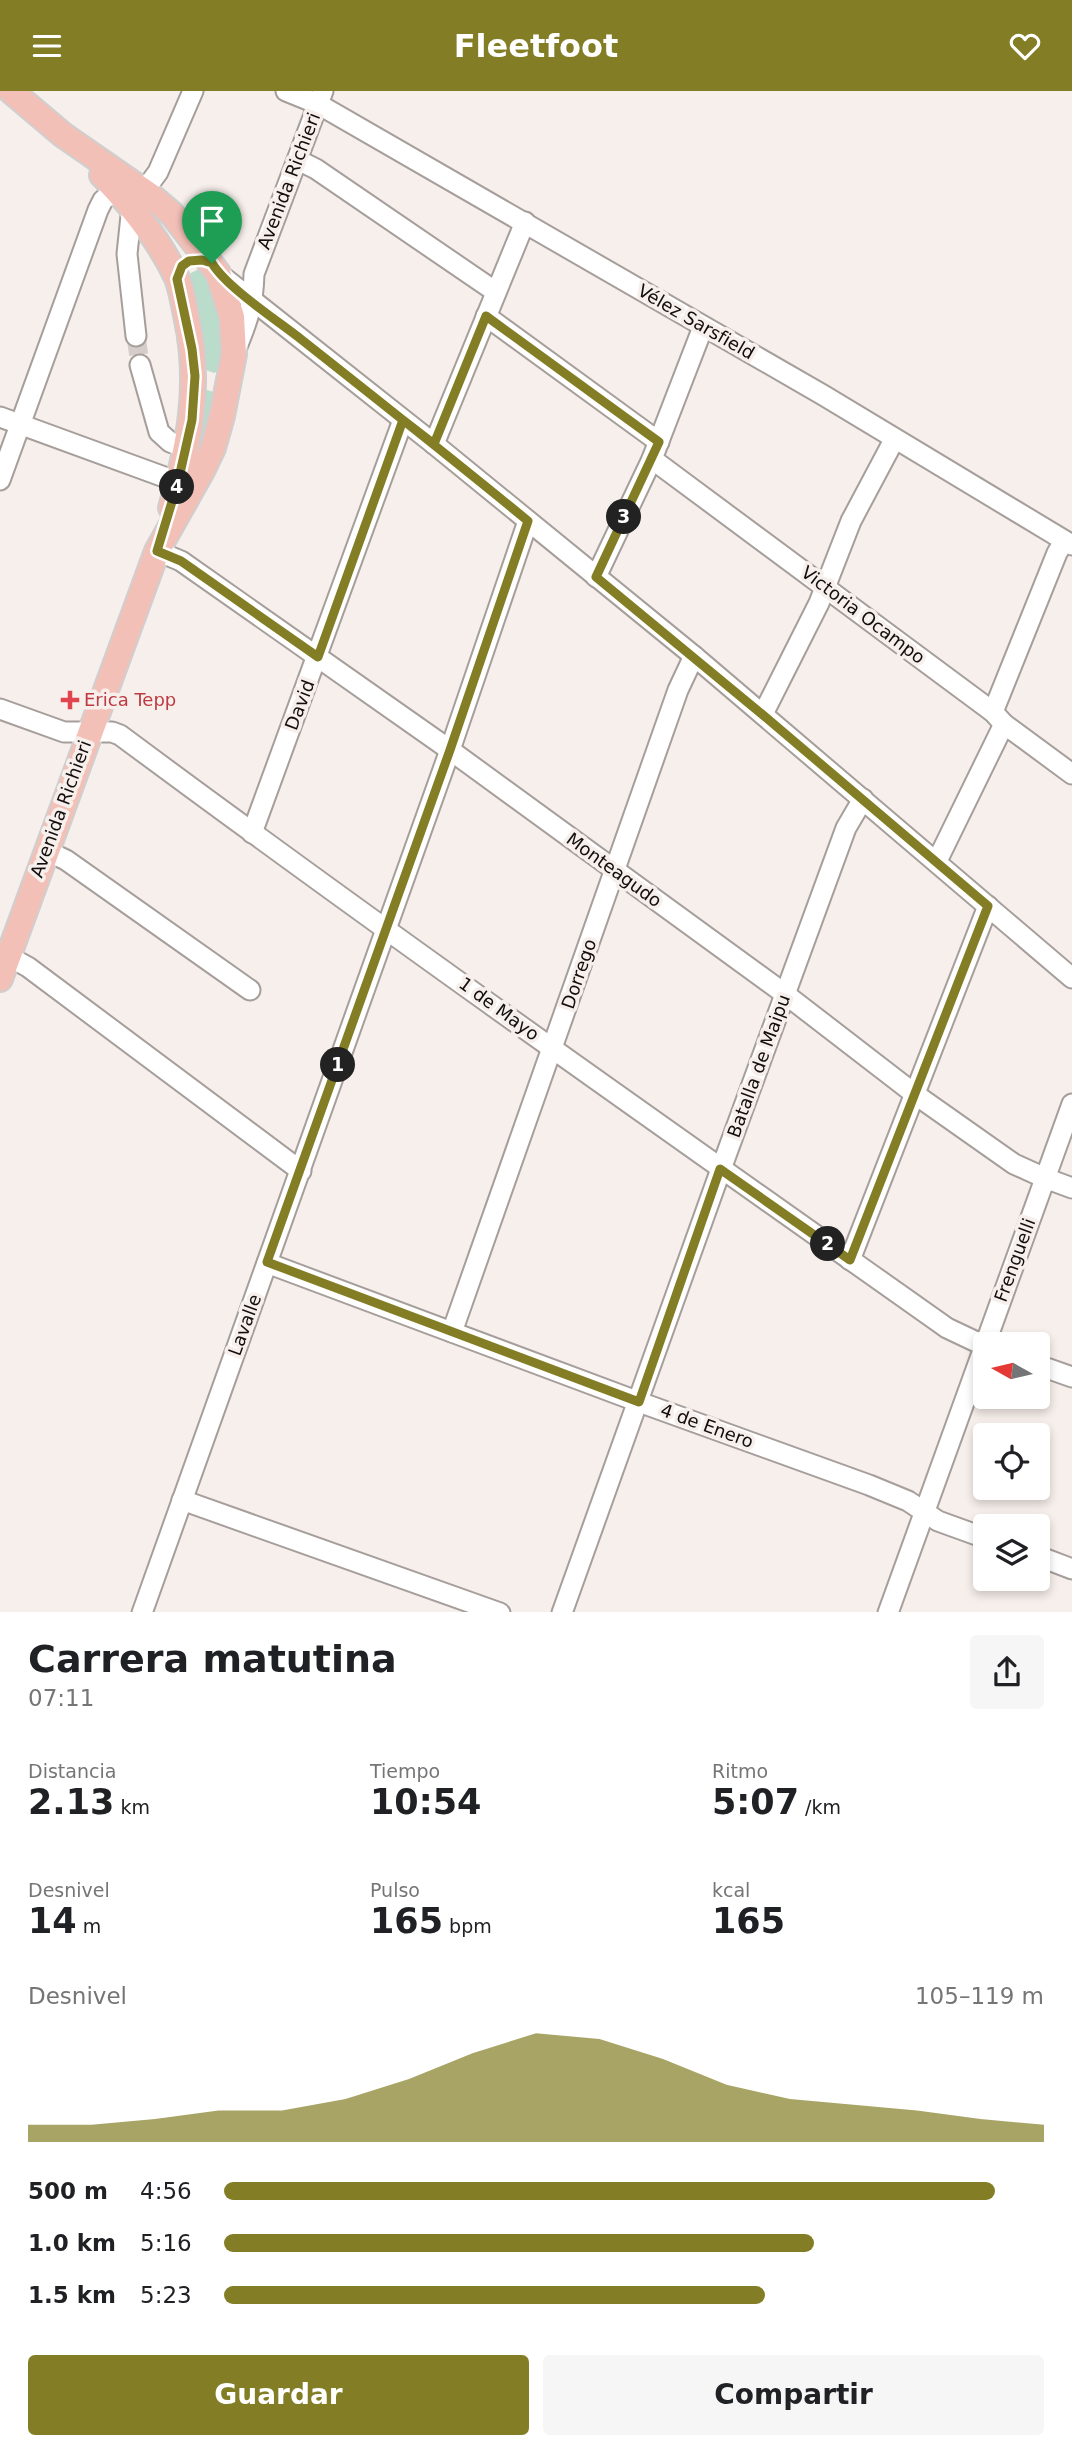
<!DOCTYPE html>
<html lang="es">
<meta charset="utf-8">
<style>
:root{--surface:#fff;--page:#f6f6f6;--text:#202124;--muted:#757577;--accent:#837e25}
body{margin:0;font-family:"DejaVu Sans",sans-serif;background:var(--page);color:var(--text);height:100vh;display:flex;flex-direction:column;font-size:26px;white-space:nowrap}
*{box-sizing:border-box;margin:0}
p{font-size:23px;color:var(--muted)}
.icon{flex:none;width:38px;height:38px;fill:none;stroke:currentColor;stroke-width:2;stroke-linecap:round;stroke-linejoin:round}
.map{position:relative;height:1521px;overflow:hidden}
.details{display:flex;flex-direction:column;background:var(--surface);flex:1}
.details>*{flex:none}
.needle{width:46px;rotate:278deg}
.controls{position:absolute;left:973px;top:1241px;display:grid;gap:14px}
.controls a{display:grid;place-items:center;width:77px;height:77px;border-radius:7px;background:var(--surface);box-shadow:0 4px 10px #0003;font-size:35px}
.pin{position:absolute;display:grid;place-items:center;width:60px;height:60px;color:#fff;margin:-72px -30px;border-radius:50% 50% 50% 0;rotate:-45deg;box-shadow:0 0 7px #0007}
.pin .icon{rotate:45deg}
.km{position:absolute;width:35px;height:35px;margin:-18px;border-radius:50%;background:#222;color:#fff;font-size:19px;line-height:35px;text-align:center}
.round{display:grid;place-items:center;flex:none;width:74px;height:74px;border-radius:7px;background:var(--page)}
.head{display:flex;align-items:center;justify-content:space-between;height:119px;padding:0 28px}
h1{font-size:38px;font-weight:700;line-height:52px}
.stats{display:grid;grid-template-columns:repeat(3,1fr);gap:10px;height:119px;padding:7px 28px}
.stats div{display:grid;align-content:center}
.stats b{font-size:35px;font-weight:700}
.stats small{font-size:19px;font-weight:400}
.stats p{font-size:19px}
.chart{height:196px;padding:14px 28px}
.chart p{display:flex;justify-content:space-between}
.chart svg{width:100%;height:126px;margin-top:7px;fill:var(--accent);opacity:.7}
.action{display:flex;gap:14px;margin-top:auto;padding:14px 28px}
.action a{flex:1;height:80px;border-radius:7px;background:var(--accent);color:#fff;font-size:28px;font-weight:700;line-height:80px;text-align:center}
.action a+a{background:var(--page);color:var(--text)}
ul{padding:0 28px;list-style:none;font-size:23px}
li{display:grid;grid-template-columns:112px 84px 1fr;align-items:center;height:52px}
li i{height:18px;border-radius:9px;background:var(--accent)}
header{display:flex;justify-content:space-between;align-items:center;height:91px;padding:0 28px;background:var(--accent);color:#fff;font-size:32px;font-weight:700}
.map>svg:first-child{display:block}
.green{fill:#badccb}
.lines{fill:none;stroke-linecap:round;stroke-linejoin:round}
.minor-tunnel{stroke:#d4cdca;stroke-width:19;stroke-dasharray:19 10;stroke-linecap:butt}
.minor-casing{stroke:#a69e9b;stroke-width:23}
.major-casing{stroke:#cfcfcf;stroke-width:28}
.minor{stroke:#fff;stroke-width:19}
.major{stroke:#f3c0b7;stroke-width:24}
.route-casing{stroke:#fff;stroke-width:14}
.route{stroke:#837e25;stroke-width:9}
.health-dot{fill:#e0444e;stroke:#f7efeb;stroke-width:2.5}
.labels{text-anchor:middle;stroke-width:7;stroke-linejoin:round;paint-order:stroke}
.street-label{font-size:18px;fill:#110e0d;stroke:#f7efeb}
.health-label{font-size:18px;fill:#be3a42;stroke:#f7efeb;text-anchor:start}
</style>
<header><svg class="icon" aria-label="menu" viewBox="0 0 24 24"><path d="M4 6h16M4 12h16M4 18h16"/></svg>Fleetfoot<svg class="icon" aria-label="heart" viewBox="0 0 24 24"><path d="M12 20l-8-8c-3-5 5-10 8-4 3-6 11-1 8 4z"/></svg></header>
<div class="map">
<svg width="1072" height="1522" viewBox="0 0 1072 1522">
<rect width="100%" height="100%" fill="#f7efeb"/>
<g class="green">
<path d="M199 178 206 180 224 221 221 279 214 282 206 279 200 273 185 190 191 182Z"/>
<path d="M203 298 214 301 206 357 190 369Z"/>
</g>
<g class="lines">
<path class="minor-tunnel" d="M136 245 140 274"/>
<defs>
<g id="minor">
<path d="M286 0 318 13 823 304 1072 454"/>
<path d="M298 69 316 78 496 201"/>
<path d="M144 100 158 81 193 0"/>
<path d="M132 115 127 163 136 245"/>
<path d="M218 182 434 353 694 565 1072 887"/>
<path d="M486 225 659 351"/>
<path d="M236 258C248 229 253 215 254 183L323 0"/>
<path d="M140 274 159 341 170 351 186 357"/>
<path d="M0 326 178 391"/>
<path d="M434 353 525 131"/>
<path d="M652 368 993 621 1004 633 1072 683"/>
<path d="M0 389 98 119 103 109 116 99"/>
<path d="M157 460 181 470 450 659 785 903 916 1004 1014 1073 1045 1087 1072 1097"/>
<path d="M596 486 652 368 703 236"/>
<path d="M0 618 64 641H112L120 644C392 846 670 1041 947 1237L985 1255"/>
<path d="M993 621 1057 462 1064 450"/>
<path d="M763 623 819 512 851 430 894 349"/>
<path d="M252 742 403 329"/>
<path d="M47 760 66 769 250 899"/>
<path d="M937 770 1004 633"/>
<path d="M8 865 28 876 301 1080"/>
<path d="M850 1169 988 815"/>
<path d="M267 1172 639 1311 869 1394 908 1410 938 1430 985 1447"/>
<path d="M452 1241 678 599 694 565"/>
<path d="M1038 1274 1072 1286"/>
<path d="M182 1409 500 1522"/>
<path d="M1038 1465 1072 1478"/>
<path d="M142 1522 450 659 528 430"/>
<path d="M562 1522 721 1078 846 737 863 708"/>
<path d="M888 1522 1072 1013"/>
</g>
<g id="major">
<path d="M102 84C132 115 159 148 177 187 182 200 184 215 187 229 201 296 189 353 171 417"/>
<path d="M0 888 157 460 202 380 213 357 222 325 234 263 232 226 218 182 172 123 151 105 63 44 11 0"/>
</g>
</defs>
<use href="#minor" class="minor-casing"/>
<use href="#major" class="major-casing"/>
<use href="#minor" class="minor"/>
<use href="#major" class="major"/>
</g>
<g class="lines">
<defs>
<path id="route" d="M212 172C226 196 278 230 302 249 378 309 454 369 528 430L450 659 267 1171 639 1311 720 1078 850 1169 988 815 763 624 596 486 659 351 486 225 434 353 403 329 318 566 181 470 157 460 178 391 192 329 195 285 192 258 177 188 182 175 189 170 202 169 212 172"/>
</defs>
<use href="#route" class="route-casing"/>
<use href="#route" class="route"/>
</g>
<path class="health-dot" d="M66.5 598.5h7v7h7v7h-7v7h-7v-7h-7v-7h7z"/>
<g class="labels">
<g class="street-label">
<text transform="translate(289 90) rotate(-69)" y="6">Avenida Richieri</text>
<text transform="translate(696 231) rotate(30)" y="6">Vélez Sarsfield</text>
<text transform="translate(863 524) rotate(37)" y="6">Victoria Ocampo</text>
<text transform="translate(300 614) rotate(-69)" y="6">David</text>
<text transform="translate(61 718) rotate(-70)" y="6">Avenida Richieri</text>
<text transform="translate(614 779) rotate(36)" y="6">Monteagudo</text>
<text transform="translate(579 883) rotate(-71)" y="6">Dorrego</text>
<text transform="translate(499 918) rotate(36)" y="6">1 de Mayo</text>
<text transform="translate(759 975) rotate(-70)" y="6">Batalla de Maipu</text>
<text transform="translate(1015 1169) rotate(-70)" y="6">Frenguelli</text>
<text transform="translate(245 1234) rotate(-70)" y="6">Lavalle</text>
<text transform="translate(707 1335) rotate(20)" y="6">4 de Enero</text>
</g>
<g class="health-label">
<text x="84" y="615">Erica Tepp</text>
</g>
</g>
</svg>
<div class="controls">
<a><svg class="needle" viewBox="-14 -14 28 28"><path d="M0-13l5 13h-10z" fill="#e53935"/><path d="M0 13l5-13h-10z" fill="#757577"/></svg></a>
<a><svg class="icon" aria-label="locate" viewBox="0 0 24 24"><circle cx="12" cy="12" r="6"/><path d="M12 2v4M12 18v4M2 12h4M18 12h4"/></svg></a>
<a><svg class="icon" aria-label="layers" viewBox="0 0 24 24"><path d="M12 4l9 5-9 5-9-5zM3 14l9 5 9-5"/></svg></a>
</div>
<div class="pin" style="left:212px;top:172px;background:#1e9e55"><svg class="icon" aria-label="arrive" viewBox="0 0 24 24"><path d="M6 21V4h12l-3 4 3 4H6"/></svg></div>
<b class="km" style="left:338px;top:974px">1</b>
<b class="km" style="left:828px;top:1153px">2</b>
<b class="km" style="left:624px;top:426px">3</b>
<b class="km" style="left:177px;top:396px">4</b>
</div>
<section class="details">
<div class="head"><div><h1>Carrera matutina</h1><p>07:11</p></div><a class="round"><svg class="icon" aria-label="share" viewBox="0 0 24 24"><path d="M12 15V3M7 8l5-5 5 5M5 13v7h14v-7"/></svg></a></div>
<div class="stats">
<div><p>Distancia</p><b>2.13<small> km</small></b></div>
<div><p>Tiempo</p><b>10:54</b></div>
<div><p>Ritmo</p><b>5:07<small> /km</small></b></div>
</div>
<div class="stats">
<div><p>Desnivel</p><b>14<small> m</small></b></div>
<div><p>Pulso</p><b>165<small> bpm</small></b></div>
<div><p>kcal</p><b>165</b></div>
</div>
<div class="chart"><p><span>Desnivel</span>105–119 m</p>
<svg viewBox="0 0 160 44" preserveAspectRatio="none"><path d="M0 44V38L10 38L20 36L30 33L40 33L50 29L60 22L70 13L80 6L90 8L100 15L110 24L120 29L130 31L140 33L150 36L160 38V44z"/></svg>
</div>
<ul>
<li><b>500 m</b>4:56<i style="width:94%"></i></li>
<li><b>1.0 km</b>5:16<i style="width:72%"></i></li>
<li><b>1.5 km</b>5:23<i style="width:66%"></i></li>
</ul>
<div class="action"><a>Guardar</a><a>Compartir</a></div>
</section>
